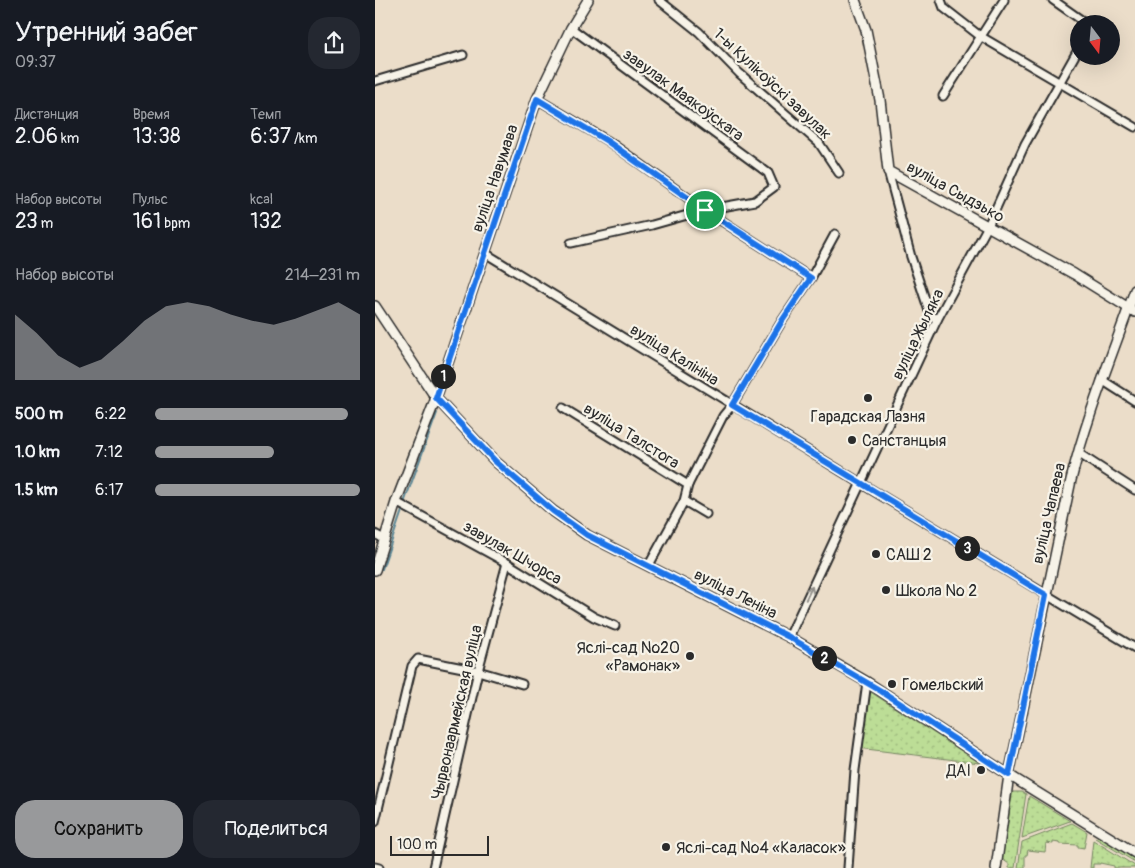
<!DOCTYPE html>
<html lang="ru">
<meta charset="utf-8">
<style>
:root{--surface:#171b24;--page:#242831;--text:#f1f3f6;--muted:#9ea1a6;--accent:#98999b}
body{margin:0;font-family:Pangolin,sans-serif;background:var(--page);color:var(--text);height:100vh;display:flex;flex-direction:column;font-size:19px;white-space:nowrap}
*{box-sizing:border-box;margin:0}
p{font-size:16px;color:var(--muted)}
.icon{flex:none;width:28px;height:28px;fill:none;stroke:currentColor;stroke-width:2;stroke-linecap:round;stroke-linejoin:round}
.map{position:relative;flex:1;overflow:hidden}
.panel{display:flex;flex-direction:column;background:var(--surface);width:375px}
.panel>*{flex:none}
.needle{width:32px;rotate:164deg}
.controls{position:absolute;left:695px;top:15px;display:grid;gap:10px}
.controls a{display:grid;place-items:center;width:50px;height:50px;border-radius:50%;background:var(--surface);box-shadow:0 5px 20px #0002;font-size:25px}
.scale{position:absolute;left:15px;bottom:12px;width:99px;box-sizing:border-box;padding-left:5px;border:2px solid #2b2b2b;border-top:0;font-size:14px;line-height:18px;white-space:nowrap;color:#2b2b2b;-webkit-text-stroke:4px #f7f3e8;paint-order:stroke}
.pin{position:absolute;display:grid;place-items:center;width:42px;height:42px;color:#fff;margin:-21px;border:2px solid #fff;border-radius:50%;box-shadow:0 1px 5px #0007}
.km{position:absolute;width:25px;height:25px;margin:-12px;border-radius:50%;background:#222;color:#fff;font-size:14px;line-height:25px;text-align:center}
.round{display:grid;place-items:center;flex:none;width:52px;height:52px;border-radius:20px;background:var(--page)}
.overview{display:flex;align-items:center;justify-content:space-between;height:85px;padding:0 15px}
h1{font-size:28px;font-weight:600;line-height:38px}
.figures{display:grid;grid-template-columns:repeat(3,1fr);gap:8px;height:85px;padding:5px 15px}
.figures div{display:grid;align-content:center}
.figures b{font-size:21px;font-weight:600}
.figures small{font-size:14px;font-weight:400}
.figures p{font-size:14px}
.chart{height:140px;padding:10px 15px}
.chart p{display:flex;justify-content:space-between}
.chart svg{width:100%;height:90px;margin-top:5px;fill:var(--accent);opacity:.7}
.button{display:flex;gap:10px;margin-top:auto;padding:10px 15px}
.button a{flex:1;height:58px;border-radius:20px;background:var(--accent);color:#111;font-size:20px;font-weight:600;line-height:58px;text-align:center}
.button a+a{background:var(--page);color:var(--text)}
ul{padding:0 15px;list-style:none;font-size:16px}
li{display:grid;grid-template-columns:80px 60px 1fr;align-items:center;height:38px}
li i{height:12px;border-radius:6px;background:var(--accent)}
main{display:flex;flex:1;min-height:0}
.map>svg:first-child{display:block}
.grass{fill:url(#grass-dots);stroke:#748460}
.lines{fill:none;stroke-linecap:round;stroke-linejoin:round}
.stream{stroke:#5c8796;stroke-width:2}
.minor-casing{stroke:#2b2b2b;stroke-width:11}
.tertiary-casing{stroke:#2b2b2b;stroke-width:12}
.minor{stroke:#f7f3e8;stroke-width:7}
.tertiary{stroke:#f7f3e8;stroke-width:9}
.oneway{stroke:#918f8a}
.route-casing{stroke:#fff;stroke-width:10}
.route{stroke:#1a73e8;stroke-width:6}
.poi-dot{fill:#2b2b2b;stroke:#f7f3e8;stroke-width:2}
.labels{text-anchor:middle;stroke-width:4.5;stroke-linejoin:round;paint-order:stroke}
.street-label{font-size:16px;fill:#2b2b2b;stroke:#f7f3e8}
.poi-label{font-size:16px;fill:#2b2b2b;stroke:#f7f3e8;text-anchor:start}
</style>
<main>
<section class="panel">
<div class="overview"><div><h1>Утренний забег</h1><p>09:37</p></div><a class="round"><svg class="icon" aria-label="share" viewBox="0 0 24 24"><path d="M12 15V3M7 8l5-5 5 5M5 13v7h14v-7"/></svg></a></div>
<div class="figures">
<div><p>Дистанция</p><b>2.06<small> km</small></b></div>
<div><p>Время</p><b>13:38</b></div>
<div><p>Темп</p><b>6:37<small> /km</small></b></div>
</div>
<div class="figures">
<div><p>Набор высоты</p><b>23<small> m</small></b></div>
<div><p>Пульс</p><b>161<small> bpm</small></b></div>
<div><p>kcal</p><b>132</b></div>
</div>
<div class="chart"><p><span>Набор высоты</span>214–231 m</p>
<svg viewBox="0 0 160 44" preserveAspectRatio="none"><path d="M0 44V12L10 21L20 32L30 38L40 34L50 25L60 15L70 8L80 6L90 8L100 12L110 15L120 17L130 14L140 10L150 6L160 12V44z"/></svg>
</div>
<ul>
<li><b>500 m</b>6:22<i style="width:94%"></i></li>
<li><b>1.0 km</b>7:12<i style="width:58%"></i></li>
<li><b>1.5 km</b>6:17<i style="width:100%"></i></li>
</ul>
<div class="button"><a>Сохранить</a><a>Поделиться</a></div>
</section>
<div class="map">
<svg width="760" height="868" viewBox="0 0 760 868">
<defs>
<pattern id="grass-dots" width="8" height="8" patternUnits="userSpaceOnUse" patternTransform="scale(1.25)"><rect width="8" height="8" fill="#bcdd96"/><path d="M2 2h.1M6 6h.1" fill="none" stroke="#a2be81" stroke-width="1.8" stroke-linecap="round"/></pattern>
</defs>
<rect width="100%" height="100%" fill="#ebddc9"/>
<filter id="ink" filterUnits="userSpaceOnUse"><feTurbulence type="fractalNoise" baseFrequency=".02" numOctaves="2"/><feDisplacementMap in="SourceGraphic" scale="10" xChannelSelector="R" yChannelSelector="G"/><feConvolveMatrix kernelMatrix="1 2 1 2 8 2 1 2 1" color-interpolation-filters="sRGB"/></filter>
<g filter="url(#ink)">
<g class="grass">
<path d="M491 689 605 763 483 748Z"/>
<path d="M638 792H647L651 794 640 868H634V864L627 859 637 794Z"/>
<path d="M654 796 695 821 647 838Z"/>
<path d="M697 823 712 832 709 848 703 847V845L684 844V843L678 842V844L671 843 670 852 653 850 652 855H650V868H643L647 842Z"/>
<path d="M723 837 731 840 760 858V862L720 838Z"/>
<path d="M718 840 760 866V868H739V866L725 863V864H718V868H715Z"/>
</g>
<g class="lines">
<g class="stream">
<path d="M29 503 62 413"/>
<path d="M5 568 7 569 28 508"/>
</g>
<defs>
<g id="minor">
<path d="M284 0 324 32 364 73 444 143 464 173"/>
<path d="M566 0 569 8 605 36 760 127"/>
<path d="M678 0 712 24"/>
<path d="M0 81 88 55"/>
<path d="M568 96 629 0"/>
<path d="M162 99 233 141 330 210 436 278"/>
<path d="M513 171 536 257 555 314 562 320"/>
<path d="M196 243 277 225 330 210 380 201 399 187 393 173 196 28"/>
<path d="M110 253 497 490 760 648"/>
<path d="M727 380 760 401"/>
<path d="M188 408 313 485"/>
<path d="M703 453 760 490"/>
<path d="M309 501 331 514"/>
<path d="M21 502 132 563 219 617 240 626"/>
<path d="M0 534 9 539"/>
<path d="M274 565 309 501 313 485 348 416 357 405 407 321 436 278 460 234"/>
<path d="M414 637 562 320 613 226 650 144 704 48"/>
<path d="M0 822 37 666 43 659 103 671 147 684"/>
<path d="M0 867 4 868"/>
<path d="M58 868 103 671 132 563"/>
<path d="M473 868 480 770 492 682"/>
</g>
<g id="tertiary">
<path d="M480 0 491 30 505 100 513 171 699 274 760 312"/>
<path d="M0 306 61 398 121 462 178 511 212 535 414 637 492 682 634 775 760 853"/>
<path d="M0 570 21 502 61 398 162 99 196 28 213 0"/>
<path d="M621 868 634 775 696 480C712 415 738 353 760 290"/>
</g>
</defs>
<use href="#minor" class="minor-casing"/>
<use href="#tertiary" class="tertiary-casing"/>
<use href="#minor" class="minor"/>
<use href="#tertiary" class="tertiary"/>
</g>
<defs><path id="oneway-shaft" d="M-6 0H5M1.5-3L5.5 0L1.5 3" fill="none" stroke-width="1.6" stroke-linecap="round" stroke-linejoin="round" transform="scale(1.25)"/></defs>
<use class="oneway" href="#oneway-shaft" transform="translate(434 593) rotate(-64)"/>
</g>
<g class="lines" filter="url(#ink)">
<defs>
<path id="route" d="M162 99 232 141 330 210 436 278 407 321 357 405 671 595 634 775 506 691 414 637 212 535 178 511 121 462 61 398Z"/>
</defs>
<use href="#route" class="route-casing"/>
<use href="#route" class="route"/>
</g>
<g class="poi-dot">
<circle cx="493" cy="398" r="5"/>
<circle cx="477" cy="440" r="5"/>
<circle cx="501" cy="554" r="5"/>
<circle cx="511" cy="590" r="5"/>
<circle cx="315" cy="656" r="5"/>
<circle cx="517" cy="684" r="5"/>
<circle cx="606" cy="770" r="5"/>
<circle cx="291" cy="847" r="5"/>
</g>
<g class="labels">
<g class="street-label">
<text transform="translate(398 83) rotate(43)" y="6">1-ы Кулікоўскі завулак</text>
<text transform="translate(309 94) rotate(36)" y="6">завулак Маякоўскага</text>
<text transform="translate(119 178) rotate(-71)" y="6">вуліца Навумава</text>
<text transform="translate(581 191) rotate(29)" y="6">вуліца Сыдзько</text>
<text transform="translate(542 334) rotate(-64)" y="6">вуліца Жыляка</text>
<text transform="translate(300 354) rotate(32)" y="6">вуліца Калініна</text>
<text transform="translate(257 435) rotate(32)" y="6">вуліца Талстога</text>
<text transform="translate(673 513) rotate(-77)" y="6">вуліца Чапаева</text>
<text transform="translate(138 552) rotate(30)" y="6">завулак Шчорса</text>
<text transform="translate(361 593) rotate(27)" y="6">вуліца Леніна</text>
<text transform="translate(81 712) rotate(-77)" y="6">Чырвонаармейская вуліца</text>
</g>
<g class="poi-label">
<text x="493" y="422" text-anchor="middle">Гарадская Лазня</text>
<text x="487" y="446">Санстанцыя</text>
<text x="511" y="560">САШ 2</text>
<text x="521" y="596">Школа № 2</text>
<text x="305" y="653" text-anchor="end">Яслі-сад №20<tspan x="305" dy="18">«Рамонак»</tspan></text>
<text x="527" y="690">Гомельский</text>
<text x="596" y="776" text-anchor="end">ДАІ</text>
<text x="301" y="853">Яслі-сад №4 «Каласок»</text>
</g>
</g>
</svg>
<div class="controls">
<a><svg class="needle" viewBox="-14 -14 28 28"><path d="M0-13l5 13h-10z" fill="#e53935"/><path d="M0 13l5-13h-10z" fill="#9ea1a6"/></svg></a>
</div>
<div class="scale">100 m</div>
<div class="pin" style="left:330px;top:210px;background:#1e9e55"><svg class="icon" aria-label="arrive" viewBox="0 0 24 24"><path d="M6 21V4h12l-3 4 3 4H6"/></svg></div>
<b class="km" style="left:68px;top:376px">1</b>
<b class="km" style="left:449px;top:658px">2</b>
<b class="km" style="left:592px;top:548px">3</b>
</div>
</main>
